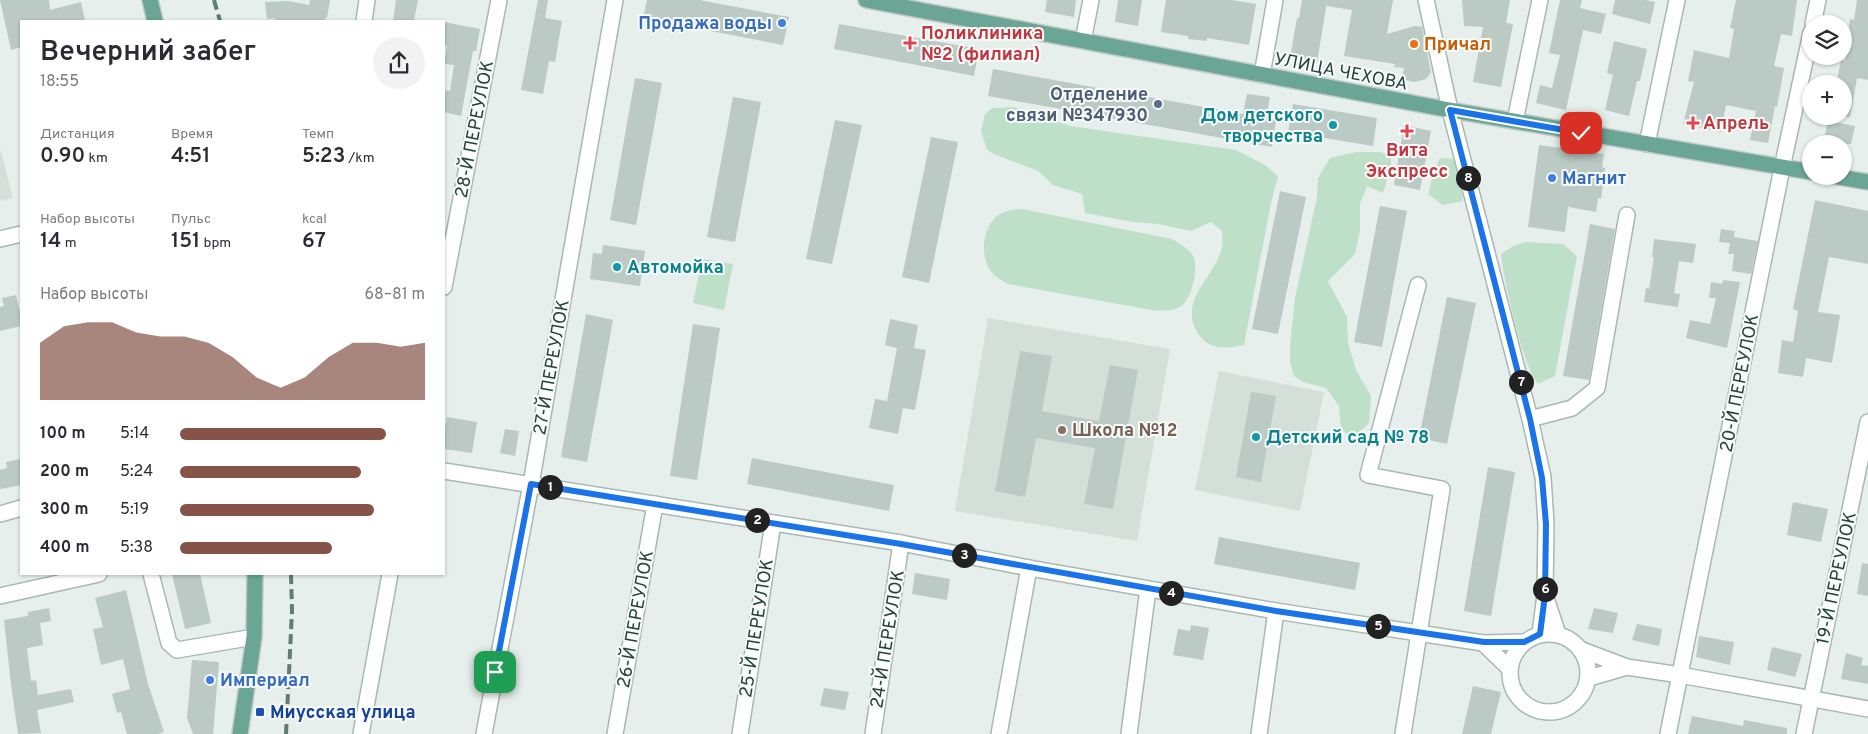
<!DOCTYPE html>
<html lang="ru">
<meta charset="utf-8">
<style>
:root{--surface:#fff;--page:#f2f2f3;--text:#2b2b33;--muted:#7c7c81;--accent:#855347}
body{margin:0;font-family:Overpass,sans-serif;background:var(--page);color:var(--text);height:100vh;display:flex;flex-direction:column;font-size:19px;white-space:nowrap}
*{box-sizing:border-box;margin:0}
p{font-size:16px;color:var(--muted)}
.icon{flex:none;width:28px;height:28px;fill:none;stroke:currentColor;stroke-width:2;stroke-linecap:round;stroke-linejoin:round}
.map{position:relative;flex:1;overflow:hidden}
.sheet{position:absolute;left:20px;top:20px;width:425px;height:555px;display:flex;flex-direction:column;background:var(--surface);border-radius:0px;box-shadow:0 1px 4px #0004}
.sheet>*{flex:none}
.fabs{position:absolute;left:1802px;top:15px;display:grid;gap:10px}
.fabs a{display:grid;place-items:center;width:50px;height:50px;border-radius:50%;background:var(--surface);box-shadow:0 1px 4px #0004;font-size:25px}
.pin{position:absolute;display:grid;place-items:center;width:42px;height:42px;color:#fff;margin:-21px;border-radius:10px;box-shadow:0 2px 8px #0006}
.km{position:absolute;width:25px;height:25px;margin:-12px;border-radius:50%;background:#222;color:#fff;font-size:14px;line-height:25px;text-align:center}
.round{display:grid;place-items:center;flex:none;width:52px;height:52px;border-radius:26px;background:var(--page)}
.overview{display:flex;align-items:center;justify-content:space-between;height:85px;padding:0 20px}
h1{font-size:28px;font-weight:600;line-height:38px}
.metrics{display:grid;grid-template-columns:repeat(3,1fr);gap:8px;height:85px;padding:5px 20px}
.metrics div{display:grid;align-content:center}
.metrics b{font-size:21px;font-weight:600}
.metrics small{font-size:14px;font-weight:400}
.metrics p{font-size:14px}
.chart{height:140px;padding:10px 20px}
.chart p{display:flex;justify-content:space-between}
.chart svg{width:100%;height:90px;margin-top:5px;fill:var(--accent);opacity:.7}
ul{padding:0 20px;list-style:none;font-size:16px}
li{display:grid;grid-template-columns:80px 60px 1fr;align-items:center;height:38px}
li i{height:12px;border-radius:6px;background:var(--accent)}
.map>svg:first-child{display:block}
.built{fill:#d4dfda}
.green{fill:#bfe0c8}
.building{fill:#bbcac4}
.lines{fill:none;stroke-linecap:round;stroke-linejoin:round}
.minor-casing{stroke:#a8b8b2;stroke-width:18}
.major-casing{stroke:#c2cac8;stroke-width:18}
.minor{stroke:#fff;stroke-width:15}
.major{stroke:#6aa596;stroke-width:15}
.rail{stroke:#5f7d75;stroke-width:4;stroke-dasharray:10 5;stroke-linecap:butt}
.route-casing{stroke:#fff;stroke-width:10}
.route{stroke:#1a73e8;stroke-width:6}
.shop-dot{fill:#3f7fe0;stroke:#f7fbf9;stroke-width:2}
.health-dot{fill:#e0444e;stroke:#f7fbf9;stroke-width:2}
.food-dot{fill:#e8710a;stroke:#f7fbf9;stroke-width:2}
.service-dot{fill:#5c6f8a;stroke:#f7fbf9;stroke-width:2}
.culture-dot{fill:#0f9aa8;stroke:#f7fbf9;stroke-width:2}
.education-dot{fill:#8d6e63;stroke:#f7fbf9;stroke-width:2}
.transit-dot{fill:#1a4fb4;stroke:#f7fbf9;stroke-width:2}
.labels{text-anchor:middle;stroke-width:4;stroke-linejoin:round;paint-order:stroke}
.shop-label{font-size:18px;font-weight:bold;fill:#366cbe;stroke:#f7fbf9;text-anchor:start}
.health-label{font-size:18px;font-weight:bold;fill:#be3a42;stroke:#f7fbf9;text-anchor:start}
.food-label{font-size:18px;font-weight:bold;fill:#c56008;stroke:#f7fbf9;text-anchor:start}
.street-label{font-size:18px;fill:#24423a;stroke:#f7fbf9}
.service-label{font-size:18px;font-weight:bold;fill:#4e5e75;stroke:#f7fbf9;text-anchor:end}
.culture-label{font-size:18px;font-weight:bold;fill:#0d838f;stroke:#f7fbf9;text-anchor:start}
.education-label{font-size:18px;font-weight:bold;fill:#785e54;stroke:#f7fbf9;text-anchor:start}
.transit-label{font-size:18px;font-weight:bold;fill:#164399;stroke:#f7fbf9;text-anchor:start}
</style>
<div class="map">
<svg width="1868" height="734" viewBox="0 0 1868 734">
<rect width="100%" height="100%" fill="#e6efeb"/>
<g class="built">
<path d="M0 148 13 198 0 201Z"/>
<path d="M988 318 1170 349 1137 541 955 511Z"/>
<path d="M1219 371 1324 392 1300 511 1195 490Z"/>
</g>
<g class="green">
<path d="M1014 107 1070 126 1236 150 1265 165 1278 176 1271 203 1244 345C1228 348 1210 351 1199 335 1177 301 1212 280 1221 251 1223 245 1222 237 1222 231L1211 222 1191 231 1158 224 1133 222 1085 213 1082 194 1053 185 1038 171 994 154 987 150 981 131 985 114 992 108Z"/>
<path d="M1356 152H1380L1391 155V166L1383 193 1367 186 1360 204V230L1355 254 1328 281 1347 317 1348 342 1356 370 1371 396 1369 423 1352 439 1341 428 1339 406 1326 388 1303 382 1294 376 1290 362V345L1295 298 1317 197 1318 178 1330 158Z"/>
<path d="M1440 158 1456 159 1463 201 1443 205 1428 194 1434 171Z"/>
<path d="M1022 209 1172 239C1179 243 1188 248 1193 256 1199 267 1192 300 1180 307 1174 311 1164 310 1157 311L1008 284C1004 281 998 279 995 276 979 261 981 230 997 216 1004 210 1013 210 1022 209Z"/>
<path d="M1526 242 1563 244 1577 256 1555 376 1538 384C1522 365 1504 281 1501 254L1513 246Z"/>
<path d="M702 259 733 264 724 310 693 303Z"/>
</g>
<g class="building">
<path d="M0 0H49L50 10 81 2 85 21H21V47L11 50Z"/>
<path d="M310 0H330L327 18H325V21H275V18L267 19 265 2 288 1 309 5Z"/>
<path d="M396 0H418L414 21H393Z"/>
<path d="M538 0H548L545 18 562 21 555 62 549 61 543 94 521 90Z"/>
<path d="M647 0H699L789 17 783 45 643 18Z"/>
<path d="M1047 0H1076L1074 17 1045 12Z"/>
<path d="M1118 0H1142L1138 26 1115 22Z"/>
<path d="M1166 0H1231L1256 4 1249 45 1207 38V41L1188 39V36L1161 32Z"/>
<path d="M1302 0H1393L1387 34 1415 26 1422 27 1431 72 1426 79 1414 82 1402 79 1404 68 1394 67 1395 64 1344 56 1352 10 1327 6V2L1317 62 1290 58 1297 18H1299Z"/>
<path d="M1462 0H1510L1506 23 1513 24 1501 87 1473 82 1483 27 1464 26Z"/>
<path d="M1560 0H1582L1580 8 1606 14 1601 34 1583 30 1566 110 1536 103 1540 85 1552 88 1560 55 1549 53Z"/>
<path d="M1615 0H1645L1655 2 1650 24 1612 14Z"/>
<path d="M1736 0H1797L1792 36 1781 34 1774 66 1784 68 1777 107 1775 106 1768 143 1750 140 1756 111 1726 105 1721 132 1683 124 1694 82 1688 81 1694 50 1729 58 1734 29 1730 28Z"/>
<path d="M1857 0H1868V80L1857 78 1850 117H1844V84H1838V75L1841 60 1845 61 1850 19 1854 20Z"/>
<path d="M444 22 480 29 476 51H473L461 116 444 112V90L450 91 454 65 444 64 447 46H444Z"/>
<path d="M839 24 979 49 974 76 834 49Z"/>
<path d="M1614 41 1647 49 1640 81H1637L1629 116 1605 110 1613 75 1607 73Z"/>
<path d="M993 69 1243 114 1247 94 1270 97 1266 119 1276 120 1272 147 988 96Z"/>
<path d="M635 78 662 83 636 225 610 220Z"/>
<path d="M733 97 761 102 735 242 707 237Z"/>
<path d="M1293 104 1377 118 1373 146 1288 132Z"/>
<path d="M835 120 862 125 832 264 806 259Z"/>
<path d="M1828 121 1855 126 1851 144H1823Z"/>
<path d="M1404 125 1431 131 1420 190 1394 185Z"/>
<path d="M931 137 958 142 929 283 902 277Z"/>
<path d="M1539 145 1604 154 1602 167 1605 168 1601 199 1598 198 1596 212 1568 207 1565 232 1528 227Z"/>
<path d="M1280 191 1306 197 1278 334 1252 329Z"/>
<path d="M1815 200 1868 211V264L1829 257 1818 312 1840 315 1832 363 1806 358 1803 377 1778 373 1782 340 1793 342 1798 311 1793 309Z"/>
<path d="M1380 206 1407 211 1382 347 1354 342Z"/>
<path d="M1590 224 1615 229 1589 380 1563 376Z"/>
<path d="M1721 229 1735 231 1734 237 1758 241 1751 274 1732 271 1734 254H1728L1730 243 1719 242Z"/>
<path d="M1654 239 1696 244 1693 263 1679 261 1674 293 1680 294 1678 307 1644 302 1646 288 1649 289 1654 257H1652Z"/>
<path d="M603 245 645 251 640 286 590 279 593 253 602 254Z"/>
<path d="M1723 280 1740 282 1727 348 1686 338 1690 320 1710 324 1716 298H1709L1711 282 1722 284Z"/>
<path d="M16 295 21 317V326L0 331V307L4 306 2 298Z"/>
<path d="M1447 297 1476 303 1447 444 1419 438Z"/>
<path d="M586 314 613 320 587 462 561 457Z"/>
<path d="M890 319 918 325 914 348 926 350 915 410 903 408 898 434 869 428 875 399 887 401 897 348 885 345Z"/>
<path d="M693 324 720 328 697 480 670 476Z"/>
<path d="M1020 351 1052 356 1042 411 1099 421 1110 365 1138 370 1113 509 1084 504 1095 448 1036 438 1025 497 995 491Z"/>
<path d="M1251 392 1276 396 1261 482 1236 477Z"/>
<path d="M447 417 477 422 472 453 444 449V433Z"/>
<path d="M505 429 519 431 515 456 500 453Z"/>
<path d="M752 458 894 485 889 511 747 484Z"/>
<path d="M21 459V485L0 489V470L7 468 6 462Z"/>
<path d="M1488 467 1515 472 1491 616 1464 611Z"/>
<path d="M1793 502 1828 509 1821 542 1787 535Z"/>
<path d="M1219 537 1360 563 1355 590 1214 564Z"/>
<path d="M1862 563 1868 564V596L1857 594Z"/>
<path d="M915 573 950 579 947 600 912 594Z"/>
<path d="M172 574H200L211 623 185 629Z"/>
<path d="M126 590 148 684 164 732 158 734H127L121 712 117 713 112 694 130 689 123 659 101 665 93 629 103 627 95 598Z"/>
<path d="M49 608 51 621 40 623 43 645 27 648 31 681 36 680 38 695 71 689 74 702 37 710 41 733 18 734 11 684 4 620 28 616V612Z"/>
<path d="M1594 608 1618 613 1613 633 1588 629Z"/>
<path d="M1637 624 1662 629 1659 646 1632 640Z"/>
<path d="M1191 625 1209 628 1203 660 1173 655 1178 629 1190 631Z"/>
<path d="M1699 636 1734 642 1730 665 1696 657Z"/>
<path d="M1772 647 1802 654 1795 677 1767 670Z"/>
<path d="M1846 653 1863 658 1861 665 1868 666V684L1841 679Z"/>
<path d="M192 660 219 662 213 734H193L187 718Z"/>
<path d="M1473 686 1501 692 1491 734H1462Z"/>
<path d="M824 688 849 692 845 710 820 706Z"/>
<path d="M1692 716 1743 726 1744 720 1787 728V734H1688Z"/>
</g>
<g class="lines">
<defs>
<g id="minor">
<path d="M1426 0 1450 110 1530 419 1543 477 1546 524 1545 595 1540 634"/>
<path d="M364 21 367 0"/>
<path d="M1813 24 1818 0"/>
<path d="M1083 41 1091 0"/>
<path d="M1262 75 1275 0"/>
<path d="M1515 121 1540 0"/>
<path d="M1647 144 1677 0"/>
<path d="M0 239 21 234"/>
<path d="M444 287 499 0"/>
<path d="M1530 419 1572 408 1597 388 1627 215"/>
<path d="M444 471 901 543 1029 568 1276 611 1483 643 1524 642"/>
<path d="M0 514 21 508"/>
<path d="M151 574 169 643 177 650 254 637"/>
<path d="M0 596 99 574"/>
<path d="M1546 598 1558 634"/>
<circle cx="1549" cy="673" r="39"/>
<path d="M1483 643 1510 669"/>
<path d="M1582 650 1627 667 1680 675 1868 709"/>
<path d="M1589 678 1627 667"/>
<path d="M361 734 390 574"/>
<path d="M484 734 531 484 615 0"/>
<path d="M615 734 655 504"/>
<path d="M740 734 773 523"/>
<path d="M873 734 901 543"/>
<path d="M999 734 1029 568"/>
<path d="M1129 734 1148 589"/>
<path d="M1259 734 1276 611"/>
<path d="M1403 734 1442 489 1368 475 1418 285"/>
<path d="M1668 734 1782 168 1811 33"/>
<path d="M1804 734 1868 422"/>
</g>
<g id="major">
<path d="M150 0 155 21"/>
<path d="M866 0 1450 110 1811 172"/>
<path d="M1833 176 1868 182"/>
<path d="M240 734 254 637 255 574"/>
</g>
</defs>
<use href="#minor" class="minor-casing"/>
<use href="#major" class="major-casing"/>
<use href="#minor" class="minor"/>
<use href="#major" class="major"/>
<g class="rail">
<path d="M214 0 220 21"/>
<path d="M286 734 292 611 291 574"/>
</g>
</g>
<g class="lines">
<defs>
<path id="route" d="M495 672 531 484 901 544 1276 611 1484 642H1524L1540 634 1545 595 1546 524 1542 478 1530 419 1450 110 1581 133"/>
</defs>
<use href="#route" class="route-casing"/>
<use href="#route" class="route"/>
</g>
<g class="shop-dot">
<circle cx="782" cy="23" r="5"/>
<circle cx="1552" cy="178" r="5"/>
<circle cx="210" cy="680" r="5"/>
</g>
<g class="health-dot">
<path d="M907.5 35.5h5v5h5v5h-5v5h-5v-5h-5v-5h5z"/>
<path d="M1690.5 115.5h5v5h5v5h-5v5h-5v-5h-5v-5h5z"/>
<path d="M1404.5 123.5h5v5h5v5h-5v5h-5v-5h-5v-5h5z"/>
</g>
<circle class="food-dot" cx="1414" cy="44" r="5"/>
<circle class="service-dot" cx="1158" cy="104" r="5"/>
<g class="culture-dot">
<circle cx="1333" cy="125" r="5"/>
<circle cx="617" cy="267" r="5"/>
<circle cx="1256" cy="437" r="5"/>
</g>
<circle class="education-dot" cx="1062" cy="430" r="5"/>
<rect class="transit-dot" x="255" y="707" width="10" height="10" rx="2.5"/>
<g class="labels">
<g class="shop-label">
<text x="772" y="29" text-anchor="end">Продажа воды</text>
<text x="1562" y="184">Магнит</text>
<text x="220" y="686">Империал</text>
</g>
<g class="health-label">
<text x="921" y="39">Поликлиника<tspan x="921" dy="21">№2 (филиал)</tspan></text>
<text x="1703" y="129">Апрель</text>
<text x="1407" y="156" text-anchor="middle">Вита<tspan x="1407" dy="21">Экспресс</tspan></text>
</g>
<g class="food-label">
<text x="1424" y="50">Причал</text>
</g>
<g class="street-label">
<text transform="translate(1341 71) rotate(11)" y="6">УЛИЦА ЧЕХОВА</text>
<text transform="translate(474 129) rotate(-79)" y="6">28-Й ПЕРЕУЛОК</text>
<text transform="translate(551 367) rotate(-80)" y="6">27-Й ПЕРЕУЛОК</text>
<text transform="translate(1739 383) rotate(-79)" y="6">20-Й ПЕРЕУЛОК</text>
<text transform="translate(1836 578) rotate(-78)" y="6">19-Й ПЕРЕУЛОК</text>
<text transform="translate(635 619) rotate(-80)" y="6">26-Й ПЕРЕУЛОК</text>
<text transform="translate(756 628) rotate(-81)" y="6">25-Й ПЕРЕУЛОК</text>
<text transform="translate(887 639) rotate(-81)" y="6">24-Й ПЕРЕУЛОК</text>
</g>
<g class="service-label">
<text x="1148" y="100">Отделение<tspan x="1148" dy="21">связи №347930</tspan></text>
</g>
<g class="culture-label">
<text x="1323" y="121" text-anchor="end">Дом детского<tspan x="1323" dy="21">творчества</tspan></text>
<text x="627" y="273">Автомойка</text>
<text x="1266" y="443">Детский сад № 78</text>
</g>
<g class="education-label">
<text x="1072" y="436">Школа №12</text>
</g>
<g class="transit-label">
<text x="270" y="718">Миусская улица</text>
</g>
</g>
</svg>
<div class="fabs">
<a><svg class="icon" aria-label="layers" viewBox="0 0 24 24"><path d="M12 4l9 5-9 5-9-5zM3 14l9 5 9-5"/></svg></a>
<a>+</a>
<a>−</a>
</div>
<div class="pin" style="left:495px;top:672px;background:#1e9e55"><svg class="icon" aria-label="arrive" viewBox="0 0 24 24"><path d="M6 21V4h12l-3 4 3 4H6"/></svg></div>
<div class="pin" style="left:1581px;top:133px;background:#d93025"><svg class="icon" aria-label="check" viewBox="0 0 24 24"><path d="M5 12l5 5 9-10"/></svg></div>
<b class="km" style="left:550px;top:487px">1</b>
<b class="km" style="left:757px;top:520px">2</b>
<b class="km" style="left:964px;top:555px">3</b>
<b class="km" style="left:1171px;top:593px">4</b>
<b class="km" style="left:1378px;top:626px">5</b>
<b class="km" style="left:1545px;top:589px">6</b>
<b class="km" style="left:1521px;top:382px">7</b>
<b class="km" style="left:1468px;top:178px">8</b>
<section class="sheet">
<div class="overview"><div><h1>Вечерний забег</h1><p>18:55</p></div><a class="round"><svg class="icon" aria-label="share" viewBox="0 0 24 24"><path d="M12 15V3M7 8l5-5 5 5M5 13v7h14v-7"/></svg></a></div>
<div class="metrics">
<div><p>Дистанция</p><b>0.90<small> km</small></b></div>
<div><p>Время</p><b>4:51</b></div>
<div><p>Темп</p><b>5:23<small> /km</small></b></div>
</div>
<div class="metrics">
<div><p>Набор высоты</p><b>14<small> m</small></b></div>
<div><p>Пульс</p><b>151<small> bpm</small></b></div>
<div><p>kcal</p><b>67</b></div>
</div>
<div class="chart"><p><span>Набор высоты</span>68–81 m</p>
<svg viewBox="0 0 160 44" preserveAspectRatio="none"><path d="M0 44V16L10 8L20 6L30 6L40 11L50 13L60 13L70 16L80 23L90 33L100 38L110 33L120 23L130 16L140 16L150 18L160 16V44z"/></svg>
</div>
<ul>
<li><b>100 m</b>5:14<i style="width:84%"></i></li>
<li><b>200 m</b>5:24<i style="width:74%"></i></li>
<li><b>300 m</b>5:19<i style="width:79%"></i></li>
<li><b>400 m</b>5:38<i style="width:62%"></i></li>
</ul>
</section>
</div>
